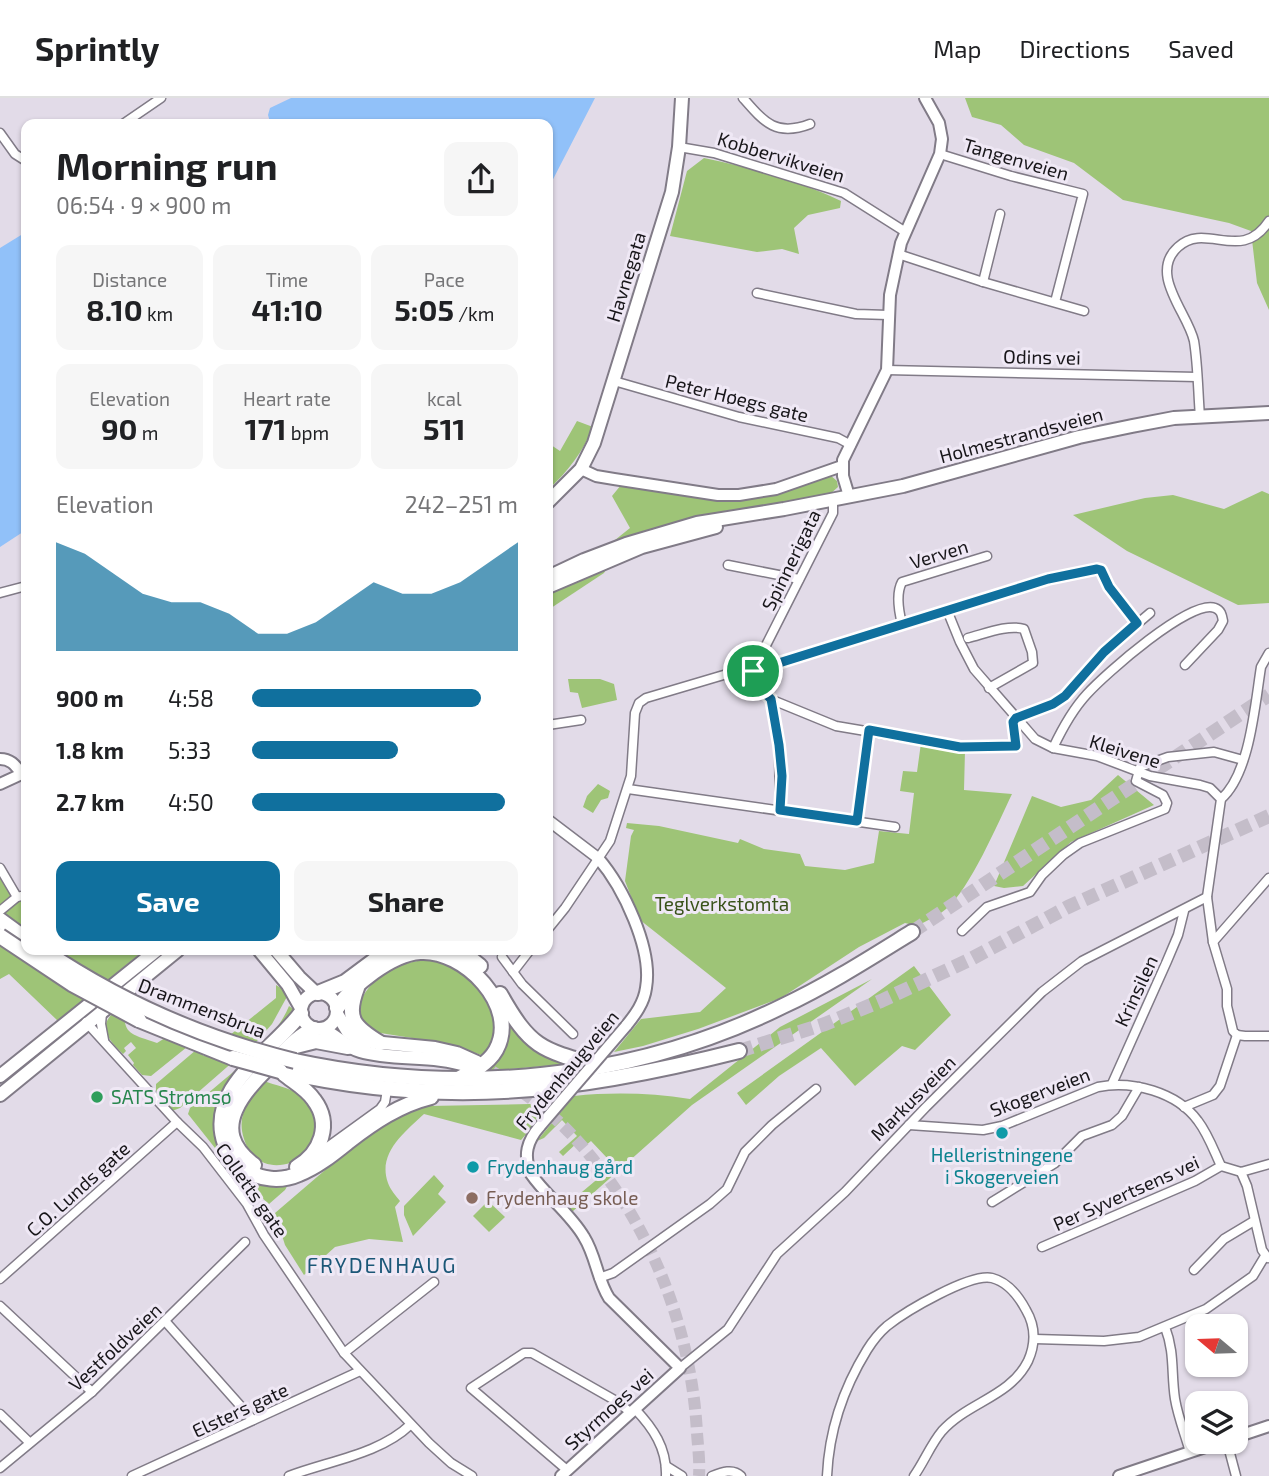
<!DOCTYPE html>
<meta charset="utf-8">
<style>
:root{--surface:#fff;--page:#f6f6f6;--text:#202124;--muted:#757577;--line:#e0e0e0;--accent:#10709e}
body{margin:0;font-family:"Exo 2",sans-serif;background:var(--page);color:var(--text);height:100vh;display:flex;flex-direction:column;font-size:26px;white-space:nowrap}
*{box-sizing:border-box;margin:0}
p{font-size:23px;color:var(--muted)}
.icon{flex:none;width:38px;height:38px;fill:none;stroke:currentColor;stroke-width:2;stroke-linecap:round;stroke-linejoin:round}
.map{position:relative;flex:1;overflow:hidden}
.details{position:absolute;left:21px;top:21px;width:532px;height:836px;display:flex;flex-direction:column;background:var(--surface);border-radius:14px;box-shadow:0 2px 5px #0004}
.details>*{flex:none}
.needle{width:46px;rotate:289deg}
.buttons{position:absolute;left:1185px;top:1216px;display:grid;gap:14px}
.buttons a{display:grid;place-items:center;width:63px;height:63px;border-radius:14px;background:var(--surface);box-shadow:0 2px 5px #0004;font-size:35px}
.pin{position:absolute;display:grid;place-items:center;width:60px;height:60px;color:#fff;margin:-30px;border:4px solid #fff;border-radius:50%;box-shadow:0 2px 7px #0007}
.round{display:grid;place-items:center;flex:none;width:74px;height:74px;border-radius:14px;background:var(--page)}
.summary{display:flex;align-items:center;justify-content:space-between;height:119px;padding:0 35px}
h1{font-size:38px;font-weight:700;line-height:52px}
.metrics{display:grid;grid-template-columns:repeat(3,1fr);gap:10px;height:119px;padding:7px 35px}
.metrics div{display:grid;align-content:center;border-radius:14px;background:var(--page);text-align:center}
.metrics b{font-size:30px;font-weight:700}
.metrics small{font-size:19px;font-weight:400}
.metrics p{font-size:19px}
.chart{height:196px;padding:14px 35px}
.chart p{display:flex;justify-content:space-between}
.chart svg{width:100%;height:126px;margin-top:7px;fill:var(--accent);opacity:.7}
.button{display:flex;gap:14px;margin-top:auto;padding:14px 35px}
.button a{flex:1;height:80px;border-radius:14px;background:var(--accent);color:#fff;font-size:28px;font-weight:700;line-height:80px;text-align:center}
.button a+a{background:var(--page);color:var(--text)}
ul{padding:0 35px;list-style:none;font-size:23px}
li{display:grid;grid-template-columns:112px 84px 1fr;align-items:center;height:52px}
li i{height:18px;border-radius:9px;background:var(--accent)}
header{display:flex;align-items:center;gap:42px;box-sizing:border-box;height:98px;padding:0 35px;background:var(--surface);border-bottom:2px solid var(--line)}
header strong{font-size:33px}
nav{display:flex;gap:38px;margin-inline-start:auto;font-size:24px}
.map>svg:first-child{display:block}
.green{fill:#9ec477}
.water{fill:#91c1f9}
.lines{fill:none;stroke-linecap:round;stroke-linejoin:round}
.trunk-tunnel{stroke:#c4bdc9;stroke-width:12;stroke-dasharray:12 6;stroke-linecap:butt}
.motorway-tunnel{stroke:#c4bdc9;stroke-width:14;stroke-dasharray:14 7;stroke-linecap:butt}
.minor-casing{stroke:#817b87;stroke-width:11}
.tertiary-casing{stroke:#817b87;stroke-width:13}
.secondary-casing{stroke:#817b87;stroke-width:14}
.primary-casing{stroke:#817b87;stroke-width:16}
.trunk-casing{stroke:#817b87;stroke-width:16}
.motorway-casing{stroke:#817b87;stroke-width:18}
.minor{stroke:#fff;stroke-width:8}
.tertiary{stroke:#fff;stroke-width:10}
.secondary{stroke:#fff;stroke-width:10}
.primary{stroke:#fff;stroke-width:12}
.trunk{stroke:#fff;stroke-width:12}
.motorway{stroke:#fff;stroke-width:14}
.secondary-bridge-casing{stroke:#817b87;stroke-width:14;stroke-linecap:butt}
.motorway-bridge-casing{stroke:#817b87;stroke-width:18;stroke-linecap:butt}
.secondary-bridge{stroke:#fff;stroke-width:10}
.motorway-bridge{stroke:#fff;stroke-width:14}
.route-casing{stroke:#fff;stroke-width:14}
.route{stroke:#10709e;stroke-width:9}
.leisure-dot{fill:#2e9e5b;stroke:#efe8f5;stroke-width:2.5}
.culture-dot{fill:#0f9aa8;stroke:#efe8f5;stroke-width:2.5}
.education-dot{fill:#8d6e63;stroke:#efe8f5;stroke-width:2.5}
.labels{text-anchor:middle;stroke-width:6;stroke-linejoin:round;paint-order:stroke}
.street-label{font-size:19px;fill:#18161a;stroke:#efe8f5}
.park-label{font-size:19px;fill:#395219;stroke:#efe8f5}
.leisure-label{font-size:19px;fill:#27864d;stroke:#efe8f5;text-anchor:start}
.culture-label{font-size:19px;fill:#0d838f;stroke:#efe8f5}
.education-label{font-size:19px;fill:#785e54;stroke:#efe8f5;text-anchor:start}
.neighbourhood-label{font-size:21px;letter-spacing:2px;fill:#1b5777;stroke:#efe8f5}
</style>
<header>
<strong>Sprintly</strong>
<nav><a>Map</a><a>Directions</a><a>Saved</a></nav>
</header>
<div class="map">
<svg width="1269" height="1378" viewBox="0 0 1269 1378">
<rect width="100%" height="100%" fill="#e2dbe8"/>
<g class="green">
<path d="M965 0H1269V212L1257 185 1251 133 1229 125 1123 102 1074 65 1024 47 1001 27 972 19Z"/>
<path d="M704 60C751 70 797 82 841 103L840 110 808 117 794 130 799 156 782 151 757 154 670 138 687 73Z"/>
<path d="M577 323 593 329C583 354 568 373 548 392V345L560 353Z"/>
<path d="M830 377 837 383 838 389 829 397 731 415 730 412 709 416V419L616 444 615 442 630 430 612 398 621 387 715 403 744 401 787 393 795 391 799 385Z"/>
<path d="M1262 393 1269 396V505L1238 507 1127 453 1073 417 1145 400 1173 397 1224 411Z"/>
<path d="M608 468 604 475 548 512V495Z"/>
<path d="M568 581H600L614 586 617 602 582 610 578 595 570 594Z"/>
<path d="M921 645 965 653 964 692 1012 696C998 725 970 791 946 811 938 818 926 823 917 828L905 825 859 849 781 900 698 931 643 948 614 954 641 921 700 914 726 890 640 822 625 783 631 738 634 732 626 730 627 725 659 728 738 745 740 741 764 751 800 756 805 768 845 772 874 765 879 733 909 736 914 695 900 693 903 673 917 674Z"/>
<path d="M1118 677 1154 707 1071 744 1023 788 1004 790 994 788 1032 698 1061 709 1091 702Z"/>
<path d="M598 686 610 693 608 700 601 702 593 715 583 709 587 698Z"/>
<path d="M0 770 17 799 26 797V852H140L142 854 58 923 9 876 0 881Z"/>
<path d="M425 862C432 862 440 863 447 865 474 875 501 909 495 939 494 946 488 952 484 958L450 946 374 934 363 926 357 916C363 883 393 865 425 862Z"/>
<path d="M914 868 951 917 915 952 902 948 855 988 821 950 779 978 746 1007 737 995Z"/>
<path d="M872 881 692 1007 572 1114 565 1105 573 1096 576 1099 607 1073 601 1067 608 1061 591 1043 585 1048 579 1043 563 1058 559 1054 577 1038 562 1022 544 1040 537 1043 574 998C613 994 651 995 690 1001L780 929Z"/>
<path d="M276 887 289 895 272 926 257 943 180 1010 172 1013 156 994V986L196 952 204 958 276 900Z"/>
<path d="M124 905C123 938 129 935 157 945L165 940 187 949 151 978 142 977 133 967 134 965 128 957 136 950 131 944 124 950 126 953 123 956C99 933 100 924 124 905Z"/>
<path d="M289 908 293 911 291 919 218 1008C210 1041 224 1075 257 1086 264 1088 273 1090 280 1089 283 1088 286 1086 289 1085L285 1092 269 1106 238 1079 188 1016 190 1010C221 983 274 946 289 908Z"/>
<path d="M508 920 568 964V966L489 973 501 953 506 921Z"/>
<path d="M264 983C275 987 289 990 299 996 305 999 310 1006 313 1012 334 1061 259 1092 244 1041 236 1017 249 1001 264 983Z"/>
<path d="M530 1006 543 1017 521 1042 424 1016C405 1034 377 1055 388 1085 390 1091 396 1098 400 1103L395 1109 403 1144 369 1141 335 1149 304 1177 285 1147 275 1115 331 1067 400 1015 428 1008Z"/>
<path d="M434 1077 444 1088 438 1096 446 1104 413 1138 404 1117V1108Z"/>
<path d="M488 1103 505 1119 489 1134 473 1118Z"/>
</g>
<g class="water">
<path d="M291 0H595L548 91V26H264L270 24 268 17 270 10Z"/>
<path d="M26 134V432L0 449V150Z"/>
</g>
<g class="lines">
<path class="trunk-tunnel" d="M477 964C506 982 534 1001 559 1024 642 1104 691 1221 697 1335 698 1349 700 1364 699 1378"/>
<g class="motorway-tunnel">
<path d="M912 834 1269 597"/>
<path d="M739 953 825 926 881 903 969 862 1068 809 1269 718"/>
</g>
<defs>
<g id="minor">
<path d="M743 0C764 24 776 39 810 26"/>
<path d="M123 26 161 0"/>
<path d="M0 35 15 56 26 63"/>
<path d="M679 49 714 55 844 95 904 133"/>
<path d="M940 56 1011 78 1083 96 1055 204"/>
<path d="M898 156 983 184 1084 213"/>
<path d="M983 184 1000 116"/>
<path d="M757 195 856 216 888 217"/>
<path d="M887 272 1197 279"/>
<path d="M614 283 739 319 838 340 851 347"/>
<path d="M1200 319C1198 294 1198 268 1194 243 1188 215 1148 176 1178 149 1206 123 1241 166 1269 123"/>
<path d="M728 467 799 481"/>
<path d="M0 495 26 488"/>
<path d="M947 512 960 544 974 571 1035 641 1053 650 1097 658 1150 678 1200 687 1210 690 1221 701 1207 799 1213 844 1227 891V908L1233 933 1237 937 1245 938H1269"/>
<path d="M902 526C899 514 896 495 902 484L987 458"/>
<path d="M968 540C984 536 1008 526 1024 531L1032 554 1033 565 989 590"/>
<path d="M753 573 758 588 770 601 836 628 960 649 1016 648 1013 624 1015 620"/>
<path d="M753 573 833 415V402"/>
<path d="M770 601 779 647 780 712"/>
<path d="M1015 620 1053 606 1065 599 1104 554 1150 515"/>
<path d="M548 627 581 622"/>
<path d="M1053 650C1062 631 1073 611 1087 596 1104 577 1191 500 1215 510 1221 512 1222 517 1223 523L1218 532 1185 567"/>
<path d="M628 691 895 729"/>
<path d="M1221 701C1250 676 1255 606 1261 569L1269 555"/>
<path d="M857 723 869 632"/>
<path d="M0 770 17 799"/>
<path d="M0 813 17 799 26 797"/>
<path d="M548 831 565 810 610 743 631 678 635 615 639 605 646 600 727 576 765 570 1048 481 1097 471 1101 472 1109 489 1137 525"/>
<path d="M962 833 987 809 1030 794 1042 777 1063 757 1080 745 1165 711 1167 705 1163 697 1136 683 1140 669 1168 659 1214 654 1243 662"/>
<path d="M1213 844 1269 780"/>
<path d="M502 859 522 886 573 936"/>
<path d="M513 874 530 852"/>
<path d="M102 915 101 926 104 942"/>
<path d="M86 924 177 1024 203 1049 247 1106 264 1137 344 1255 429 1345 451 1365 472 1378"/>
<path d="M1112 986 1167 863 1178 837 1184 813"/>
<path d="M1184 1009 1213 997 1220 988 1237 937"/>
<path d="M909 1027 983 1032 1002 1028 1098 989C1132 982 1177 994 1198 1023 1208 1036 1214 1053 1221 1068L1241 1074 1269 1066"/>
<path d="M315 1058 380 1011 385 1004 387 992"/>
<path d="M1241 1074 1247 1088 1262 1152 1268 1160"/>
<path d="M992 1104 1055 1065 1082 1038 1112 1027 1122 1018 1139 989"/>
<path d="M1042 1149 1195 1083 1221 1068"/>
<path d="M1194 1172 1224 1141 1254 1123"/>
<path d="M599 1180 613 1175 710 1106 727 1091 745 1054 772 1027 816 991"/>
<path d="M0 1181 177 1024"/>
<path d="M0 1208 92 1294"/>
<path d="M165 1223 253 1322"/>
<path d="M1165 1229C1175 1255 1171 1275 1175 1301 1178 1319 1185 1336 1190 1354"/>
<path d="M1035 1241 1104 1243 1139 1239 1206 1211 1253 1178 1265 1158"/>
<path d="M344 1255 434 1184"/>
<path d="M680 1270 728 1231 777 1156 845 1094 926 1009 1042 894 1082 863 1207 799"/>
<path d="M635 1311C653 1330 667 1350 666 1378"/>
<path d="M0 1316 29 1344"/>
<path d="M1227 1344 1236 1378"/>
<path d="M666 1368 682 1378"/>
<path d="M0 1370 92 1294 245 1144"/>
<path d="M567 1372 471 1290 524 1255H532L618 1304 631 1315"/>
<path d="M132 1378 360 1273"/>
<path d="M289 1378C328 1363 380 1356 410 1327"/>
<path d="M712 1378C722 1374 733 1370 741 1378"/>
<path d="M827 1378C829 1333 843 1291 867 1252 872 1244 880 1234 887 1228 906 1213 970 1175 992 1180 1008 1184 1019 1199 1026 1212 1036 1229 1036 1245 1028 1263 1010 1299 968 1304 942 1333 931 1346 924 1364 914 1378"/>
</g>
<path id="tertiary" d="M548 722 598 760"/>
<g id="secondary">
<path d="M581 371 596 378 614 381 718 397H739L776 391 842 368"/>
<path d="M849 398 843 378V362L887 272 890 197 901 145 940 56 942 41 939 25 925 0"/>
<path d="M0 661C11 661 15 667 22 676"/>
<path d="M0 686 26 674"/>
<path d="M598 760C623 789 653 851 646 890 644 905 635 917 626 928"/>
<path d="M540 1028C527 1043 523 1057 531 1076 546 1098 570 1115 584 1139 596 1158 597 1181 609 1200L680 1270 561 1378"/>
<path d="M1236 1339 1269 1328"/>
<path d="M1119 1378 1220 1344"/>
</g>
<g id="primary">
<path d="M548 404 581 371 594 345 672 94 679 49 682 0"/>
<path d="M548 479 584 462 626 446 697 425 784 411 903 388 1079 339 1132 328 1174 320 1269 315"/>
<path d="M548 489 642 449 716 429"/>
</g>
<g id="trunk">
<path d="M259 852 288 887 301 910"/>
<path d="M276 852 299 879 316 895"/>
<circle cx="319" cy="913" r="18"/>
<path d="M337 916 348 934 362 943 435 950 457 955 477 964"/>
<path d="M322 931C336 937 345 949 360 953 395 963 433 956 468 968"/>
<path d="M0 978 157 852"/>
<path d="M0 997 178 852"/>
</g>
<g id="motorway">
<path d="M0 822 26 841"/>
<path d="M460 852 480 868"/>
<path d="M357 890C345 921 354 929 380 945"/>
<path d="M318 895 345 884 388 852"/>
<path d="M500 896C530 949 540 952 597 967"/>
<path d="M337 910C353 887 391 856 420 854 464 851 520 908 496 952 488 966 472 974 458 981"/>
<path d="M301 915C273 953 205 990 225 1046 228 1055 235 1065 244 1071 260 1082 281 1084 299 1076 317 1069 333 1056 348 1044 374 1024 399 1007 431 999"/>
<path d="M139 922 233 960"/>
<path d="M292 949 316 943 348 949"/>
<path d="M295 963C459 998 631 983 783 908 828 887 870 860 912 834"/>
<path d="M280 973C446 1011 577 994 739 953"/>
<path d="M284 976C294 984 307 991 314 1002 332 1026 321 1055 297 1069"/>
<path d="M254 1067C205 1031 246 991 276 962 288 950 298 938 314 931"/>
</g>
</defs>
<use href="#minor" class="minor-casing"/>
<use href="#tertiary" class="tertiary-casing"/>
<use href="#secondary" class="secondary-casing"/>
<use href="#primary" class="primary-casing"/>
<use href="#trunk" class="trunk-casing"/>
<use href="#motorway" class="motorway-casing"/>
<use href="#minor" class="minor"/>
<use href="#tertiary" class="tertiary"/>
<use href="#secondary" class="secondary"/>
<use href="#primary" class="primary"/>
<use href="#trunk" class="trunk"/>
<use href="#motorway" class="motorway"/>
<defs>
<path id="secondary-bridge" d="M540 1028 626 928"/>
<g id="motorway-bridge">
<path d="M0 838 72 886 139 922"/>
<path d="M43 852C120 904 204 941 295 963"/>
<path d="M233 960 280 973"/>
</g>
</defs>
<use href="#secondary-bridge" class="secondary-bridge-casing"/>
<use href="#motorway-bridge" class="motorway-bridge-casing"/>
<use href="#secondary-bridge" class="secondary-bridge"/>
<use href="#motorway-bridge" class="motorway-bridge"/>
</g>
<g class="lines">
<defs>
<path id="route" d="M1097 471 1101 472 1109 489 1137 525 1104 554 1065 598 1053 606 1016 620 1013 624 1016 648 960 649 869 632 857 723 780 712 782 678 779 647 771 601 758 589 753 573 1048 481Z"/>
</defs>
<use href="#route" class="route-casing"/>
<use href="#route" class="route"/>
</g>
<circle class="leisure-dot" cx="97" cy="999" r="7"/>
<g class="culture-dot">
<circle cx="1002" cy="1035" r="7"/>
<circle cx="473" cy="1069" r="7"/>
</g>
<circle class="education-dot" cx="472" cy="1100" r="7"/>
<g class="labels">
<g class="street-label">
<text transform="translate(781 59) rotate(17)" y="7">Kobbervikveien</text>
<text transform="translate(1016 61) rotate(16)" y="7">Tangenveien</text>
<text transform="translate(626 179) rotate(-73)" y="7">Havnegata</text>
<text transform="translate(1042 259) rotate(1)" y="7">Odins vei</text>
<text transform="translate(737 300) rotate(14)" y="7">Peter Høegs gate</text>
<text transform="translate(1021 337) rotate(-15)" y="7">Holmestrandsveien</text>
<text transform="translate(939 456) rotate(-17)" y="7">Verven</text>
<text transform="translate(791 462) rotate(-64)" y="7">Spinnerigata</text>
<text transform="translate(1125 653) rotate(17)" y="7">Kleivene</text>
<text transform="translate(1136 893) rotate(-65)" y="7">Krinsilen</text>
<text transform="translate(202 910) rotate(21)" y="7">Drammensbrua</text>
<text transform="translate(567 972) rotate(-50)" y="7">Frydenhaugveien</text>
<text transform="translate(1040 994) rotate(-21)" y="7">Skogerveien</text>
<text transform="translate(913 1000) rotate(-45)" y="7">Markusveien</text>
<text transform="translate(78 1091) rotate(-42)" y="7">C.O. Lunds gate</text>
<text transform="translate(252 1092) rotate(55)" y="7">Colletts gate</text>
<text transform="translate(1126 1095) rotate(-24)" y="7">Per Syvertsens vei</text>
<text transform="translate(115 1249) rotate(-43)" y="7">Vestfoldveien</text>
<text transform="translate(609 1311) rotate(-42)" y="7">Styrmoes vei</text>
<text transform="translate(240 1312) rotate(-25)" y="7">Elsters gate</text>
</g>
<g class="park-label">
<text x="722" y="813">Teglverkstomta</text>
</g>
<g class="leisure-label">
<text x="111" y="1006">SATS Strømsø</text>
</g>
<g class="culture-label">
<text x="1002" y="1064">Helleristningene<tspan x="1002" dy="22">i Skogerveien</tspan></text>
<text x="487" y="1076" text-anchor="start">Frydenhaug gård</text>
</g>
<g class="education-label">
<text x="486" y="1107">Frydenhaug skole</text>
</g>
<g class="neighbourhood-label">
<text x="382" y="1175">FRYDENHAUG</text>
</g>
</g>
</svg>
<div class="buttons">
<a><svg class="needle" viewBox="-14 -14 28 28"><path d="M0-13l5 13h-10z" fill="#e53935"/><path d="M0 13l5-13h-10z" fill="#757577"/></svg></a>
<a><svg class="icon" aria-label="layers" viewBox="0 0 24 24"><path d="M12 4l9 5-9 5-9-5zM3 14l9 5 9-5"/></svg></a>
</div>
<div class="pin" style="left:753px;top:573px;background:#1e9e55"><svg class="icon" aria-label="arrive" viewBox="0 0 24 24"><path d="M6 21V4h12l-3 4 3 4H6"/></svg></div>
<section class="details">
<div class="summary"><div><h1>Morning run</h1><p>06:54 · 9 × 900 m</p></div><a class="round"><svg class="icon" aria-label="share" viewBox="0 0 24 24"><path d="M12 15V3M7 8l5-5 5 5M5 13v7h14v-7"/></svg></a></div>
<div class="metrics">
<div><p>Distance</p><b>8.10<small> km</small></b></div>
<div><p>Time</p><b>41:10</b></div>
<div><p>Pace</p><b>5:05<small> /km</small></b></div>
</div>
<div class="metrics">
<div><p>Elevation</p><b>90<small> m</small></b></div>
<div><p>Heart rate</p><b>171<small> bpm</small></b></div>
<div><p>kcal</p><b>511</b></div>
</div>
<div class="chart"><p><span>Elevation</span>242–251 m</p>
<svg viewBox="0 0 160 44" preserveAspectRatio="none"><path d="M0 44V6L10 10L20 17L30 24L40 27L50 27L60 31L70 38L80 38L90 34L100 27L110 20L120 24L130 24L140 20L150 13L160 6V44z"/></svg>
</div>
<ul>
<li><b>900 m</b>4:58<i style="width:86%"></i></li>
<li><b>1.8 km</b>5:33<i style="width:55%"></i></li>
<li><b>2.7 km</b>4:50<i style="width:95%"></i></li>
</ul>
<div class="button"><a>Save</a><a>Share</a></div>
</section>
</div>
